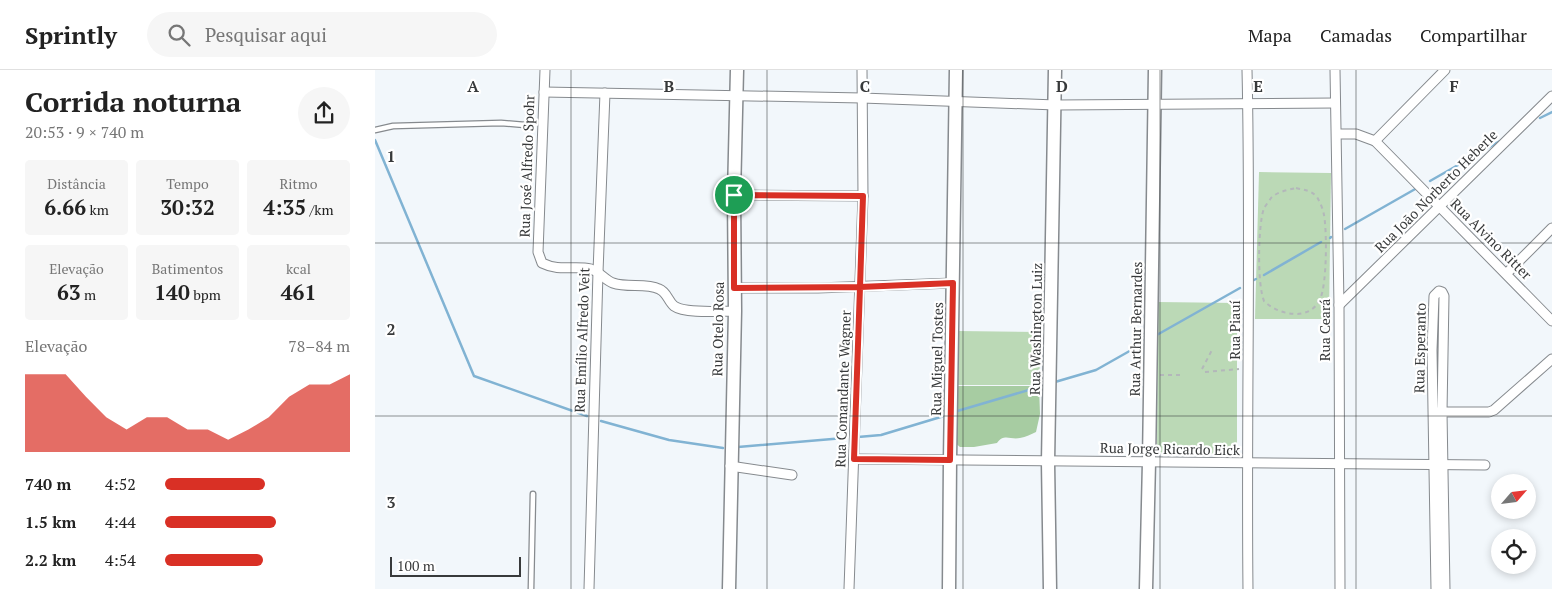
<!DOCTYPE html>
<html lang="pt">
<meta charset="utf-8">
<style>
:root{--surface:#fff;--page:#f6f6f6;--text:#222;--muted:#767676;--line:#e0e0e0;--accent:#d93025}
body{margin:0;font-family:"PT Serif",serif;background:var(--page);color:var(--text);height:100vh;display:flex;flex-direction:column;font-size:19px;white-space:nowrap}
*{box-sizing:border-box;margin:0}
p{font-size:16px;color:var(--muted)}
.icon{flex:none;width:28px;height:28px;fill:none;stroke:currentColor;stroke-width:2;stroke-linecap:round;stroke-linejoin:round}
.map{position:relative;flex:1;overflow:hidden}
.panel{display:flex;flex-direction:column;background:var(--surface);width:375px}
.panel>*{flex:none}
.needle{width:32px;rotate:62deg}
.tools{position:absolute;left:1116px;top:404px;display:grid;gap:10px}
.tools a{display:grid;place-items:center;width:45px;height:45px;border-radius:50%;background:var(--surface);box-shadow:0 2px 8px #0003;font-size:25px}
.scale{position:absolute;left:15px;bottom:12px;width:131px;box-sizing:border-box;padding-left:5px;border:2px solid #383a3b;border-top:0;font-size:14px;line-height:18px;white-space:nowrap;color:#383a3b;-webkit-text-stroke:4px #fff;paint-order:stroke}
.pin{position:absolute;display:grid;place-items:center;width:42px;height:42px;color:#fff;margin:-21px;border:2px solid #fff;border-radius:50%;box-shadow:0 1px 5px #0007}
.round{display:grid;place-items:center;flex:none;width:52px;height:52px;border-radius:26px;background:var(--page)}
.head{display:flex;align-items:center;justify-content:space-between;height:85px;padding:0 25px}
h1{font-size:28px;font-weight:700;line-height:38px}
.figures{display:grid;grid-template-columns:repeat(3,1fr);gap:8px;height:85px;padding:5px 25px}
.figures div{display:grid;align-content:center;border-radius:5px;background:var(--page);text-align:center}
.figures b{font-size:21px;font-weight:700}
.figures small{font-size:14px;font-weight:400}
.figures p{font-size:14px}
.chart{height:140px;padding:10px 25px}
.chart p{display:flex;justify-content:space-between}
.chart svg{width:100%;height:90px;margin-top:5px;fill:var(--accent);opacity:.7}
ul{padding:0 25px;list-style:none;font-size:16px}
li{display:grid;grid-template-columns:80px 60px 1fr;align-items:center;height:38px}
li i{height:12px;border-radius:6px;background:var(--accent)}
header{display:flex;align-items:center;gap:30px;box-sizing:border-box;height:70px;padding:0 25px;background:var(--surface);border-bottom:1px solid var(--line)}
header strong{font-size:24px}
nav{display:flex;gap:28px;margin-inline-start:auto;font-size:18px}
.search{width:350px;height:45px;background:var(--page);display:flex;align-items:center;gap:12px;box-sizing:border-box;padding:0 18px;border-radius:28px;color:var(--muted);font-size:19px}
main{display:flex;flex:1;min-height:0}
.map>svg:first-child{display:block}
.green{fill:#bbd9b6}
.forest{fill:#a7cca2}
.lines{fill:none;stroke-linecap:round;stroke-linejoin:round}
.stream{stroke:#81b3d3;stroke-width:2.5}
.lane-casing{stroke:#868a8e;stroke-width:7}
.street-casing{stroke:#868a8e;stroke-width:11}
.secondary-casing{stroke:#868a8e;stroke-width:15}
.path{stroke:#b3b7ba;stroke-width:2;stroke-dasharray:4 4;stroke-linecap:butt}
.lane{stroke:#fff;stroke-width:4.5}
.street{stroke:#fff;stroke-width:9}
.secondary{stroke:#fff;stroke-width:12}
.route-casing{stroke:#fff;stroke-width:10}
.route{stroke:#d93025;stroke-width:6}
.grid{fill:none;stroke:#383a3b;stroke-width:1;stroke-opacity:0.55}
.labels{text-anchor:middle;stroke-width:4.5;stroke-linejoin:round;paint-order:stroke}
.street-label{font-size:14px;fill:#383a3b;stroke:#fff}
.grid-label{font-size:16px;text-anchor:middle;font-weight:bold;fill:#383a3b;stroke:#fff;stroke-width:4.5;stroke-linejoin:round;paint-order:stroke}
</style>
<header>
<strong>Sprintly</strong>
<div class="search"><svg class="icon" aria-label="search" viewBox="0 0 24 24"><circle cx="10" cy="10" r="6"/><path d="M15 15l6 6"/></svg>Pesquisar aqui</div>
<nav><a>Mapa</a><a>Camadas</a><a>Compartilhar</a></nav>
</header>
<main>
<section class="panel">
<div class="head"><div><h1>Corrida noturna</h1><p>20:53 · 9 × 740 m</p></div><a class="round"><svg class="icon" aria-label="share" viewBox="0 0 24 24"><path d="M12 15V3M7 8l5-5 5 5M5 13v7h14v-7"/></svg></a></div>
<div class="figures">
<div><p>Distância</p><b>6.66<small> km</small></b></div>
<div><p>Tempo</p><b>30:32</b></div>
<div><p>Ritmo</p><b>4:35<small> /km</small></b></div>
</div>
<div class="figures">
<div><p>Elevação</p><b>63<small> m</small></b></div>
<div><p>Batimentos</p><b>140<small> bpm</small></b></div>
<div><p>kcal</p><b>461</b></div>
</div>
<div class="chart"><p><span>Elevação</span>78–84 m</p>
<svg viewBox="0 0 160 44" preserveAspectRatio="none"><path d="M0 44V6L10 6L20 6L30 17L40 27L50 33L60 27L70 27L80 33L90 33L100 38L110 33L120 27L130 17L140 11L150 11L160 6V44z"/></svg>
</div>
<ul>
<li><b>740 m</b>4:52<i style="width:54%"></i></li>
<li><b>1.5 km</b>4:44<i style="width:60%"></i></li>
<li><b>2.2 km</b>4:54<i style="width:53%"></i></li>
</ul>
</section>
<div class="map">
<svg width="1177" height="519" viewBox="0 0 1177 519">
<rect width="100%" height="100%" fill="#f2f7fb"/>
<g class="green">
<path d="M884 102 956 103 954 249H880Z"/>
<path d="M783 232 862 233V384H782Z"/>
<path d="M583 261 666 262 664 315H580Z"/>
</g>
<path class="forest" d="M581 316H664L665 344 661 362C656 364 651 367 645 368 635 370 629 363 622 373L599 377H585L579 372Z"/>
<g class="lines">
<g class="stream">
<path d="M1165 48 1177 42"/>
<path d="M0 70 99 306 212 346"/>
<path d="M1055 111 1125 71"/>
<path d="M970 159 1042 118"/>
<path d="M955 168 956 167"/>
<path d="M889 205 946 172"/>
<path d="M879 210 881 209"/>
<path d="M780 266 865 218"/>
<path d="M680 312 721 300 767 274"/>
<path d="M579 342 664 317"/>
<path d="M226 351 294 370 348 378"/>
<path d="M483 367 506 365 569 346"/>
<path d="M363 377 469 368"/>
</g>
<defs>
<g id="lane">
<path d="M0 60 18 56 126 53 150 55"/>
<path d="M156 519 158 424"/>
</g>
<g id="street">
<path d="M170 0 163 182 167 193C185 202 199 195 216 199 225 202 230 210 238 213 252 218 271 213 284 219 292 222 293 231 299 236 310 244 345 241 360 241"/>
<path d="M872 0C876 173 871 346 873 519"/>
<path d="M960 0 964 235 965 519"/>
<path d="M169 22 487 28 681 35 960 33"/>
<path d="M962 64H981L1000 71 1177 251"/>
<path d="M1000 71 1070 0"/>
<path d="M359 125 488 126"/>
<path d="M1132 203 1177 158"/>
<path d="M359 218H443L578 213"/>
<path d="M964 235 1177 26"/>
<path d="M1061 342H1114L1119 340 1177 289"/>
<path d="M479 389 1110 395"/>
<path d="M355 396 417 405"/>
<path d="M214 519 223 202 230 23"/>
<path d="M474 519 488 126 487 0"/>
<path d="M1061 519 1057 280 1059 226 1064 221 1067 222 1069 226 1067 342 1070 519"/>
</g>
<g id="secondary">
<path d="M354 519 360 241 359 125 362 0"/>
<path d="M574 519 575 390 581 0"/>
<path d="M675 519 673 392 680 0"/>
<path d="M771 519 774 392 780 0"/>
</g>
</defs>
<use href="#lane" class="lane-casing"/>
<use href="#street" class="street-casing"/>
<use href="#secondary" class="secondary-casing"/>
<g class="path">
<path d="M921 118C929 120 936 120 942 127 945 132 948 139 949 145 952 161 952 215 945 229 935 252 903 245 889 231 882 214 883 155 889 138 891 135 894 131 896 128 902 122 912 120 921 118Z"/>
<path d="M827 299 837 280"/>
<path d="M830 302 864 299"/>
<path d="M785 305H806"/>
</g>
<use href="#lane" class="lane"/>
<use href="#street" class="street"/>
<use href="#secondary" class="secondary"/>
</g>
<g class="lines">
<defs>
<path id="route" d="M359 125V218L485 217 479 389 575 390 578 213 485 217 488 126 359 125"/>
</defs>
<use href="#route" class="route-casing"/>
<use href="#route" class="route"/>
</g>
<path class="grid" d="M196 0V519M392 0V519M588 0V519M785 0V519M981 0V519M0 173H1177M0 346H1177"/>
<g class="labels">
<g class="street-label">
<text transform="translate(152 96) rotate(-88)" y="5">Rua José Alfredo Spohr</text>
<text transform="translate(1061 121) rotate(-45)" y="5">Rua João Norberto Heberle</text>
<text transform="translate(1116 169) rotate(45)" y="5">Rua Alvino Ritter</text>
<text transform="translate(343 259) rotate(-89)" y="5">Rua Otelo Rosa</text>
<text transform="translate(661 259) rotate(-89)" y="5">Rua Washington Luiz</text>
<text transform="translate(761 259) rotate(-89)" y="5">Rua Arthur Bernardes</text>
<text transform="translate(860 260) rotate(-90)" y="5">Rua Piauí</text>
<text transform="translate(950 260) rotate(-90)" y="5">Rua Ceará</text>
<text transform="translate(207 270) rotate(-88)" y="5">Rua Emílio Alfredo Veit</text>
<text transform="translate(1045 278) rotate(-89)" y="5">Rua Esperanto</text>
<text transform="translate(562 289) rotate(-89)" y="5">Rua Miguel Tostes</text>
<text transform="translate(468 319) rotate(-88)" y="5">Rua Comandante Wagner</text>
<text transform="translate(795 379) rotate(1)" y="5">Rua Jorge Ricardo Eick</text>
</g>
</g>
<g class="grid-label">
<text x="98" y="22">A</text>
<text x="294" y="22">B</text>
<text x="490" y="22">C</text>
<text x="687" y="22">D</text>
<text x="883" y="22">E</text>
<text x="1079" y="22">F</text>
<text x="16" y="92">1</text>
<text x="16" y="265">2</text>
<text x="16" y="438">3</text>
</g>
</svg>
<div class="tools">
<a><svg class="needle" viewBox="-14 -14 28 28"><path d="M0-13l5 13h-10z" fill="#e53935"/><path d="M0 13l5-13h-10z" fill="#767676"/></svg></a>
<a><svg class="icon" aria-label="locate" viewBox="0 0 24 24"><circle cx="12" cy="12" r="6"/><path d="M12 2v4M12 18v4M2 12h4M18 12h4"/></svg></a>
</div>
<div class="scale">100 m</div>
<div class="pin" style="left:359px;top:125px;background:#1e9e55"><svg class="icon" aria-label="arrive" viewBox="0 0 24 24"><path d="M6 21V4h12l-3 4 3 4H6"/></svg></div>
</div>
</main>
